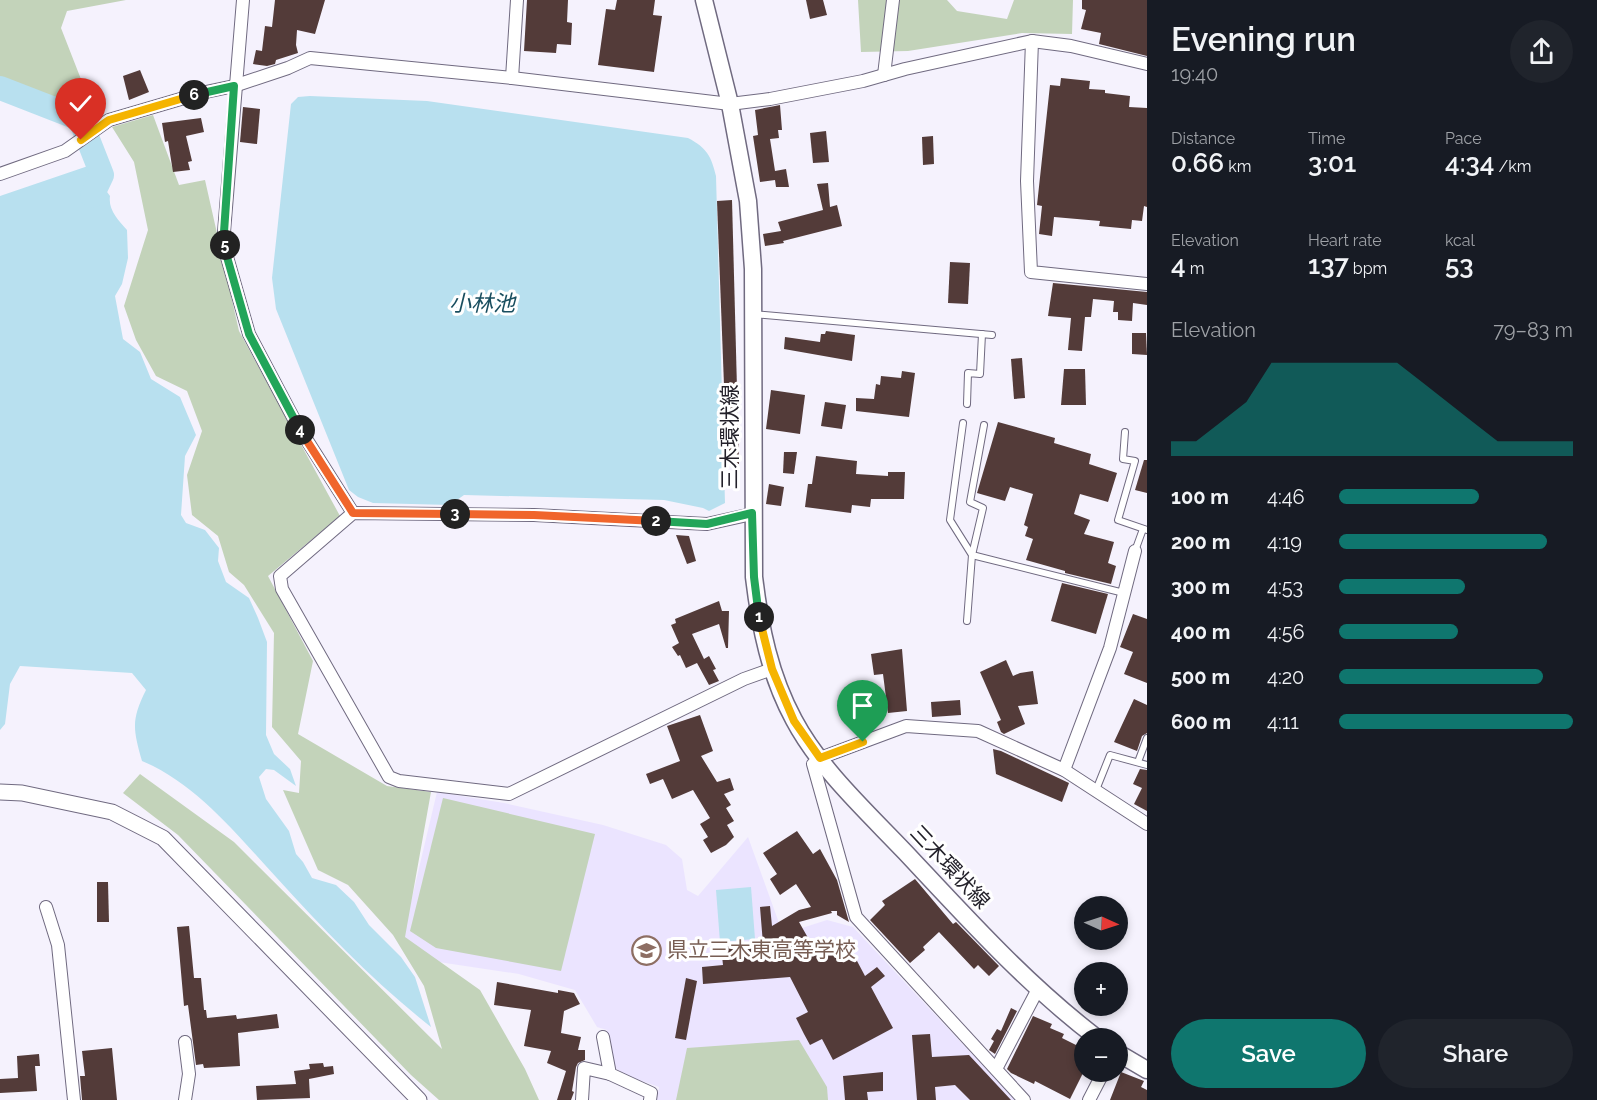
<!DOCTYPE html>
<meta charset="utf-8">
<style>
:root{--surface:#171b24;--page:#20242c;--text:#f1f3f6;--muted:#9ea1a6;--accent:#0f766e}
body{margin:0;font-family:Raleway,"Noto Sans JP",sans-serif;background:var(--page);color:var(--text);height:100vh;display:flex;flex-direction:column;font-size:22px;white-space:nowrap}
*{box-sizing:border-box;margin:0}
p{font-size:20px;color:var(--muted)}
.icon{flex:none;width:33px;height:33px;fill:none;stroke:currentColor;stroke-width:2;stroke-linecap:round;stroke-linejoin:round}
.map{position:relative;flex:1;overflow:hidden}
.drawer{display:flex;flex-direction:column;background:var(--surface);width:450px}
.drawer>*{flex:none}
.needle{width:39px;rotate:93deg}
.fabs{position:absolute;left:1074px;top:896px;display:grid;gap:12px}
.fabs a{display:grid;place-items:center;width:54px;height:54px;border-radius:50%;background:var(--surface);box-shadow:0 3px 9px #0003;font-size:30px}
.pin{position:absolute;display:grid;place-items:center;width:51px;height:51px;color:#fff;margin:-62px -26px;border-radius:50% 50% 50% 0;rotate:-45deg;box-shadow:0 0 6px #0007}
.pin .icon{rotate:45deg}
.km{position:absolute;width:30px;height:30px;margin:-15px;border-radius:50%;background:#222;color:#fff;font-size:16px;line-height:30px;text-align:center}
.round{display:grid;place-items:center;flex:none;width:63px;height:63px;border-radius:32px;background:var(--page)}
.head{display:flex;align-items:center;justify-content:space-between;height:102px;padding:0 24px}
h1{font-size:33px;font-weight:600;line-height:45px}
.figures{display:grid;grid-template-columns:repeat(3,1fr);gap:9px;height:102px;padding:6px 24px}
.figures div{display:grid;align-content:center}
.figures b{font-size:26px;font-weight:600}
.figures small{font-size:16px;font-weight:400}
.figures p{font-size:16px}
.chart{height:168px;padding:12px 24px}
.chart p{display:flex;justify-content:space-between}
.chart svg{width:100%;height:108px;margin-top:6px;fill:var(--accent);opacity:.7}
.primary-button{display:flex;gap:12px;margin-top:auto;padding:12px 24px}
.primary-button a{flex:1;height:69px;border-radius:36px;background:var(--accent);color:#fff;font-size:24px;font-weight:600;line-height:69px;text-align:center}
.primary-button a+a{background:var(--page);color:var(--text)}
ul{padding:0 24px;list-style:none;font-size:20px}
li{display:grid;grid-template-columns:96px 72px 1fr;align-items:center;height:45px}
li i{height:15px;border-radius:8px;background:var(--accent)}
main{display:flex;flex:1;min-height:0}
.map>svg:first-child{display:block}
.built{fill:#ebe4ff}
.green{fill:#c3d3ba}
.water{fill:#b8e0ef}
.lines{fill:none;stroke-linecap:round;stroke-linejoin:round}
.river{stroke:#b8e0ef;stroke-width:24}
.building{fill:#533b39}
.service-casing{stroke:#706a80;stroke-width:8}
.minor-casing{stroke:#706a80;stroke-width:14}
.tertiary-casing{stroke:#706a80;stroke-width:17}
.secondary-casing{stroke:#706a80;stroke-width:19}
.service{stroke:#fff;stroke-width:6}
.minor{stroke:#fff;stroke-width:12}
.tertiary{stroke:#fff;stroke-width:15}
.secondary{stroke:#fff;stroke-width:16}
.split-1-casing{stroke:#fff;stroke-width:12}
.split-2-casing{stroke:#fff;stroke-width:12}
.split-3-casing{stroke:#fff;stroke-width:12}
.split-4-casing{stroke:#fff;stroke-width:12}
.split-5-casing{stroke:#fff;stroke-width:12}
.split-6-casing{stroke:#fff;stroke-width:12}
.split-7-casing{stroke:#fff;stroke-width:12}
.split-1{stroke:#f5b400;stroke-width:8}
.split-2{stroke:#22a559;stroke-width:8}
.split-3{stroke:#f0652b;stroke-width:8}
.split-4{stroke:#f0652b;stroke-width:8}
.split-5{stroke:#22a559;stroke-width:8}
.split-6{stroke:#22a559;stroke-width:8}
.split-7{stroke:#f5b400;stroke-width:8}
.labels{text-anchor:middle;stroke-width:6;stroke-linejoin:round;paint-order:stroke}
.street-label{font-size:21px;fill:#23212a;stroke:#fff}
.education-label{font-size:21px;fill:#785e54;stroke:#fff;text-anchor:start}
.water-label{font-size:22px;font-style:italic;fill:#194e5f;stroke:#fff}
</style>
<main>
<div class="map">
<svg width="1147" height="1100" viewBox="0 0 1147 1100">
<rect width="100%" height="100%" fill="#f5f2fd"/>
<path class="built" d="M437 792 504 803 603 825 666 845 682 859 687 890 698 896 748 837 783 934 827 920 853 927 1015 1100H657L659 1087 625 1075 613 1066 607 1030 597 1027 575 990 519 974 432 961 402 940Z"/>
<g class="green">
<path d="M0 0H126L67 11 61 28 93 110 0 79Z"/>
<path d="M858 0H947L957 11 1007 19 1014 0H1073L1072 34 1022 33 908 51 861 52Z"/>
<path d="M153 115 179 185 205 180 239 331 340 516 268 576 313 661 298 734 387 786 431 792 405 937 480 990 525 1069 539 1100H439L411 1075 178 835 123 793 140 774 234 842 442 1049 424 986 393 935 348 885 318 870 283 790 299 793 301 761 272 727 274 633 244 585 229 572 218 536 192 515 187 475 202 431 187 391 156 376 136 340 124 306 148 230 134 162 112 127Z"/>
<path d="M443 798 595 834 561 971 436 948 410 931Z"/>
<path d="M799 1040 827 1087 828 1100H676L687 1048Z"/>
</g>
<g class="water">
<path d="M310 96 427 101 688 138C707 148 711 156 716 176L725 503 709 511 703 508 664 500 464 495 450 505 373 503 358 497 349 490 276 309 272 278 291 104 298 97Z"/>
<path d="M88 166 110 196C108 210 118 220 127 230L128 258 122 284 115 296 123 339 140 352 151 379 180 397 196 435 185 456 181 515 186 523 205 530 219 548 218 561 226 582 249 598 258 618 267 642 266 735 274 754 290 769 296 786 274 770 266 769 259 777 266 799 289 831 296 854 303 862 312 878 336 885 354 902 369 925 401 957 415 977 431 1027C375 983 324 930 276 877 237 835 197 784 142 761 133 729 131 720 146 690L132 673 20 666 10 684 5 724 0 730V196Z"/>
<path d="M751 887 755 939 720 942 716 890Z"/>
</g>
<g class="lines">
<path class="river" d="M0 88 80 119 102 175 92 196"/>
</g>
<g class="building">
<path d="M275 0H325L315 34 297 30 296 45 298 53 276 60 275 64 267 66 253 64 256 50 262 51 265 26 272 27Z"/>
<path d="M527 0H568L567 22 572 23 571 45 557 44 556 53 524 51Z"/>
<path d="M617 0H655L653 15 662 16 654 72 598 65 606 9 615 10Z"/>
<path d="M806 0H823L827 15 810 19Z"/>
<path d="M1082 0H1147V56L1099 44 1101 33 1081 29 1086 10 1082 9Z"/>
<path d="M140 70 149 92 129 100 123 76Z"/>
<path d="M1061 78 1090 81 1089 89 1105 90V93L1130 96 1129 107 1147 108V207L1144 206 1142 221 1132 220 1131 229 1099 226 1100 221 1054 217 1052 236 1039 234 1042 206 1037 205 1050 85 1060 86Z"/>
<path d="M780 105 782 130H778L779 138 770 139 775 171 786 169 789 187H776L775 180 760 182 753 136 758 135 755 110Z"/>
<path d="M243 107 260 109 257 144 240 142Z"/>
<path d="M201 118 204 132 186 136 192 161 188 162 190 170 173 172 168 141 165 142 162 123Z"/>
<path d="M826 131 829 162 813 163 810 133Z"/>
<path d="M933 136 934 164 923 165 922 137Z"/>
<path d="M828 183 830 207 837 205 842 226 783 241 784 243 778 244 765 246 763 234 781 231 778 222 823 210 817 184Z"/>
<path d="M732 200 739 464H727L717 201Z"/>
<path d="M950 262 970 263 968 304 948 303Z"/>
<path d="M1053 283 1147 292V305L1133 303 1132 321 1118 320V312H1113L1114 301 1093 299 1091 317H1085L1082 351 1068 350 1071 318 1048 316Z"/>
<path d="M826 331 855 335 852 361 784 349 785 337 820 342 821 334H825Z"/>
<path d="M1132 333H1146L1147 355 1132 354Z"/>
<path d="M1022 358 1025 398 1014 399 1011 359Z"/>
<path d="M1064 369H1085L1086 405H1061Z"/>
<path d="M902 371 915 373 909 417 856 411V398L874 399 876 384 880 385 881 376 901 378Z"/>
<path d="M771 390 805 395 800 434 766 429Z"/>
<path d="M825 402 846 405 842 429 821 426Z"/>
<path d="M998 422 1055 438 1054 443 1091 454 1089 464 1117 473 1108 502 1080 494 1074 514 1090 520 1084 534 1114 542 1108 563 1116 566 1111 584 1065 573V571L1026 560 1033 539 1025 536 1028 527 1024 525 1033 494 1010 487 1005 501 977 493Z"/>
<path d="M784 452H797L794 474 783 473Z"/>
<path d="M816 456 857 461 856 474 888 476V472H905L904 499H871L870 507 852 505 851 513 805 507 808 484H812Z"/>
<path d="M1144 460H1147V493L1135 490Z"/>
<path d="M769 484 784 487 781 506 766 504Z"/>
<path d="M676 535 689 536 696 561 687 564Z"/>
<path d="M1062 583 1108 594 1096 634 1051 621Z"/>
<path d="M719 601 722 611H729L728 648H726L719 624 692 634 704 659 709 656 716 669 713 670 719 681 709 685 697 663 686 668 680 655 678 656 672 647 679 643 671 625 676 623 675 619Z"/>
<path d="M1133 614 1147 619V683L1124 674 1133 652 1120 647Z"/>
<path d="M902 649 907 711 888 713 883 674 874 675 871 654Z"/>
<path d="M1006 660 1013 676 1020 673 1033 671 1038 704 1018 706 1025 724 1004 734 1001 732 997 722 1001 720 980 672Z"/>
<path d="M1134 699 1147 705V733L1142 736 1137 751 1114 742Z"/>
<path d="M960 700 961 715 932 717 931 702Z"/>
<path d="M700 715 713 751 701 756 717 782 730 778 734 790 724 794 731 805 726 808 734 821 727 825 734 837 726 845 711 853 703 840 708 837 700 824 710 818 693 790 672 799 663 779 650 784 646 774 680 761 667 726Z"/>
<path d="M993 749 1001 751 1069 783 1062 802 996 774Z"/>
<path d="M1140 769 1147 770V811L1134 804 1142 788 1133 784Z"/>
<path d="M797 831 813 854 820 849 837 880 849 922 837 915V911H831L832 913 799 922 820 959 848 944 865 976 877 967 885 976 871 987 893 1028 833 1060 822 1039 810 1045 804 1034 796 1018 808 1012 790 977 703 984 702 967 723 965 721 947 763 944 760 907 770 906 772 926 799 910 811 907 796 884 780 895 770 879 777 874 763 853Z"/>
<path d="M915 879 953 924 956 922 999 966 989 976 978 965 974 969 939 932 923 947 925 950 910 963 870 920 885 905 882 901Z"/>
<path d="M97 882H108L109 922H97Z"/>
<path d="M189 926 194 978H201L204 1010H206L207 1018 236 1015 237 1019 277 1014 279 1028 238 1033 240 1066 204 1068 203 1064 196 1065 188 1005 184 1006 177 927Z"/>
<path d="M686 978 697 981 686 1040 675 1038Z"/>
<path d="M497 982 558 993V990L574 993 580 1004 564 1011 561 1033 581 1037 578 1050H585V1060L578 1063 576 1067 572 1091 574 1092 571 1100H557L566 1071 547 1063 551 1051 524 1046 531 1010 494 1005Z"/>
<path d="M1011 1008 1017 1011 995 1054 989 1050 994 1041 991 1039 997 1029 1001 1031Z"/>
<path d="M1033 1016 1052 1024 1050 1028 1064 1034 1062 1038 1084 1049V1071L1070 1099 1035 1081 1034 1084 1011 1073 1007 1069Z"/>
<path d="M930 1034 932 1057 969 1055 1011 1100H970L955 1085 935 1087 936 1100H917L912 1035Z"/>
<path d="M112 1048 117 1100H82L80 1076H85L82 1051Z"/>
<path d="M39 1054 40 1066H35L37 1091 0 1093V1079L18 1078 17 1056Z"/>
<path d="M323 1063 324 1067 333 1066 334 1074 309 1079 310 1098 257 1100 256 1086 296 1084 294 1071 310 1069 309 1064Z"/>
<path d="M883 1072V1091L867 1092 868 1100H845L843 1076Z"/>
<path d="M1121 1072 1144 1081 1141 1087 1147 1090V1100H1110Z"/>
</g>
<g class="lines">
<defs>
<g id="service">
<path d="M753 314 992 335"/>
<path d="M967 404 968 373 980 374 982 334"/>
<path d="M963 423 950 520 972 555 1124 593"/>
<path d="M1125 432 1123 459 1135 461 1118 520 1147 530"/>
<path d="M1135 551 1143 529"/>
<path d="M967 621 972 555 983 508 970 502 984 425"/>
<path d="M1138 762 1147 738"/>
<path d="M1096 790 1110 755 1147 765"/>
</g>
<g id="minor">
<path d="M243 0 224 232 227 257 249 334 296 423 353 513"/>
<path d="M1032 41 1027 181 1031 272 1147 284"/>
<path d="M884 75 893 0"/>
<path d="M512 78 517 0"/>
<path d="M0 174 65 151 109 120 201 93 234 86 288 68 310 58 512 78 730 104 770 99 863 81 905 69 1032 41 1071 46 1147 64"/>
<path d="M752 514 707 524 534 515 353 513 280 576 282 589 389 777 399 781 509 794 744 679 772 669"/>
<path d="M1064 770 1110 648 1135 551"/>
<path d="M46 907 58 945 74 1100"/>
<path d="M603 1037 610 1074 651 1093 650 1100"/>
<path d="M185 1042 189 1074 185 1100"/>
<path d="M996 1069 1038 989"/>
<path d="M582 1100 584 1068 610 1074"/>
<path d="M1024 1100 856 917 813 764 820 758 906 726 978 731 1064 770 1147 824"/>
<path d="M1089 1100 1104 1071"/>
</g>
<path id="tertiary" d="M0 792 22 793 112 812 163 838 419 1100"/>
<g id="secondary">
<path d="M704 0 730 104 748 201 753 269 754 577C760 627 770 676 794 720 820 769 867 812 905 852 966 917 1026 984 1097 1038"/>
<path d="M1118 1053 1147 1070"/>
</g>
</defs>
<use href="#service" class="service-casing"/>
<use href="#minor" class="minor-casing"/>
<use href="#tertiary" class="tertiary-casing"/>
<use href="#secondary" class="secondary-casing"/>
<use href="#service" class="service"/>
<use href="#minor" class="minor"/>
<use href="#tertiary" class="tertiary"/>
<use href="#secondary" class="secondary"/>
</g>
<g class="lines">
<defs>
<path id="split-1" d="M759 617 772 669 794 721 820 758 863 742"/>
<path id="split-2" d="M656 521 707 524 752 513 754 577 759 617"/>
<path id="split-3" d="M455 514 534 515 656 521"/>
<path id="split-4" d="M300 430 353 513 455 514"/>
<path id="split-5" d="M225 245 227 257 249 334 300 430"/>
<path id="split-6" d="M194 95 234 86 224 232 225 245"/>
<path id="split-7" d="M81 140 109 120 194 95"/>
</defs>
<use href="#split-1" class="split-1-casing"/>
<use href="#split-2" class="split-2-casing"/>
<use href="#split-3" class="split-3-casing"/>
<use href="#split-4" class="split-4-casing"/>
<use href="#split-5" class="split-5-casing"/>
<use href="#split-6" class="split-6-casing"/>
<use href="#split-7" class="split-7-casing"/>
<use href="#split-1" class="split-1"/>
<use href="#split-2" class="split-2"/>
<use href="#split-3" class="split-3"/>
<use href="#split-4" class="split-4"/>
<use href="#split-5" class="split-5"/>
<use href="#split-6" class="split-6"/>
<use href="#split-7" class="split-7"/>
</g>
<defs>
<symbol id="school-ring" viewBox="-11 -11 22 22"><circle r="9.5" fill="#fff" stroke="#8d6e63" stroke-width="1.5"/><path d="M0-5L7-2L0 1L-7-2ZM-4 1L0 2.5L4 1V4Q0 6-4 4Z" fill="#8d6e63"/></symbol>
</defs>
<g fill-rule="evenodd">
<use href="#school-ring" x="630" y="934" width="33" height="33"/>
</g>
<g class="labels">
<g class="street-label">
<text transform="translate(730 437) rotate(-90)" y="7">三木環状線</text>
<text transform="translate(950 867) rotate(47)" y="7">三木環状線</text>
</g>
<g class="education-label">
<text x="667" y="957">県立三木東高等学校</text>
</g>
<g class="water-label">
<text x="482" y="311">小林池</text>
</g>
</g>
</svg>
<div class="fabs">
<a><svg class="needle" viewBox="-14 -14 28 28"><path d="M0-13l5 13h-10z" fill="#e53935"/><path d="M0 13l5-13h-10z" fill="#9ea1a6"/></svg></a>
<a>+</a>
<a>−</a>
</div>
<div class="pin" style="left:863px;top:742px;background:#1e9e55"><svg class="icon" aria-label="arrive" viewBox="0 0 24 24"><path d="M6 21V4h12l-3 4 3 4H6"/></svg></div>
<div class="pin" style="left:81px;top:140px;background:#d93025"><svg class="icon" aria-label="check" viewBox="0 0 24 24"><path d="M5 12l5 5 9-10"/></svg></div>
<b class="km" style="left:759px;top:617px">1</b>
<b class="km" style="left:656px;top:521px">2</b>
<b class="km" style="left:455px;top:514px">3</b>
<b class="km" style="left:300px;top:430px">4</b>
<b class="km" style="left:225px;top:245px">5</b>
<b class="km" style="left:194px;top:95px">6</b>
</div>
<section class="drawer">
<div class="head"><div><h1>Evening run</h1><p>19:40</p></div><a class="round"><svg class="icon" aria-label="share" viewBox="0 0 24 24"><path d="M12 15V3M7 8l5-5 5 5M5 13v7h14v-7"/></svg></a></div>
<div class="figures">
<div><p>Distance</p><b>0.66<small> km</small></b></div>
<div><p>Time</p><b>3:01</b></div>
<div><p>Pace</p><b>4:34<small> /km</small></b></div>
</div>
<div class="figures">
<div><p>Elevation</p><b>4<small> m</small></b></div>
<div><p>Heart rate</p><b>137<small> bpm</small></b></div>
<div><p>kcal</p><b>53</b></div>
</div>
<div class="chart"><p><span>Elevation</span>79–83 m</p>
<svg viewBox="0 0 160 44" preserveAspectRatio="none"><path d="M0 44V38L10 38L20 30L30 22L40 6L50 6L60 6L70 6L80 6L90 6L100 14L110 22L120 30L130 38L140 38L150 38L160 38V44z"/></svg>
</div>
<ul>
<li><b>100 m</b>4:46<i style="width:60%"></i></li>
<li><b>200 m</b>4:19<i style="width:89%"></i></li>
<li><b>300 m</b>4:53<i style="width:54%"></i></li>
<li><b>400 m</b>4:56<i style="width:51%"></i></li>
<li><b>500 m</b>4:20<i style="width:87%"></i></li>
<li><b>600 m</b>4:11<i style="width:100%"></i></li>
</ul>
<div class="primary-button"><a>Save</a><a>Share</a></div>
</section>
</main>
